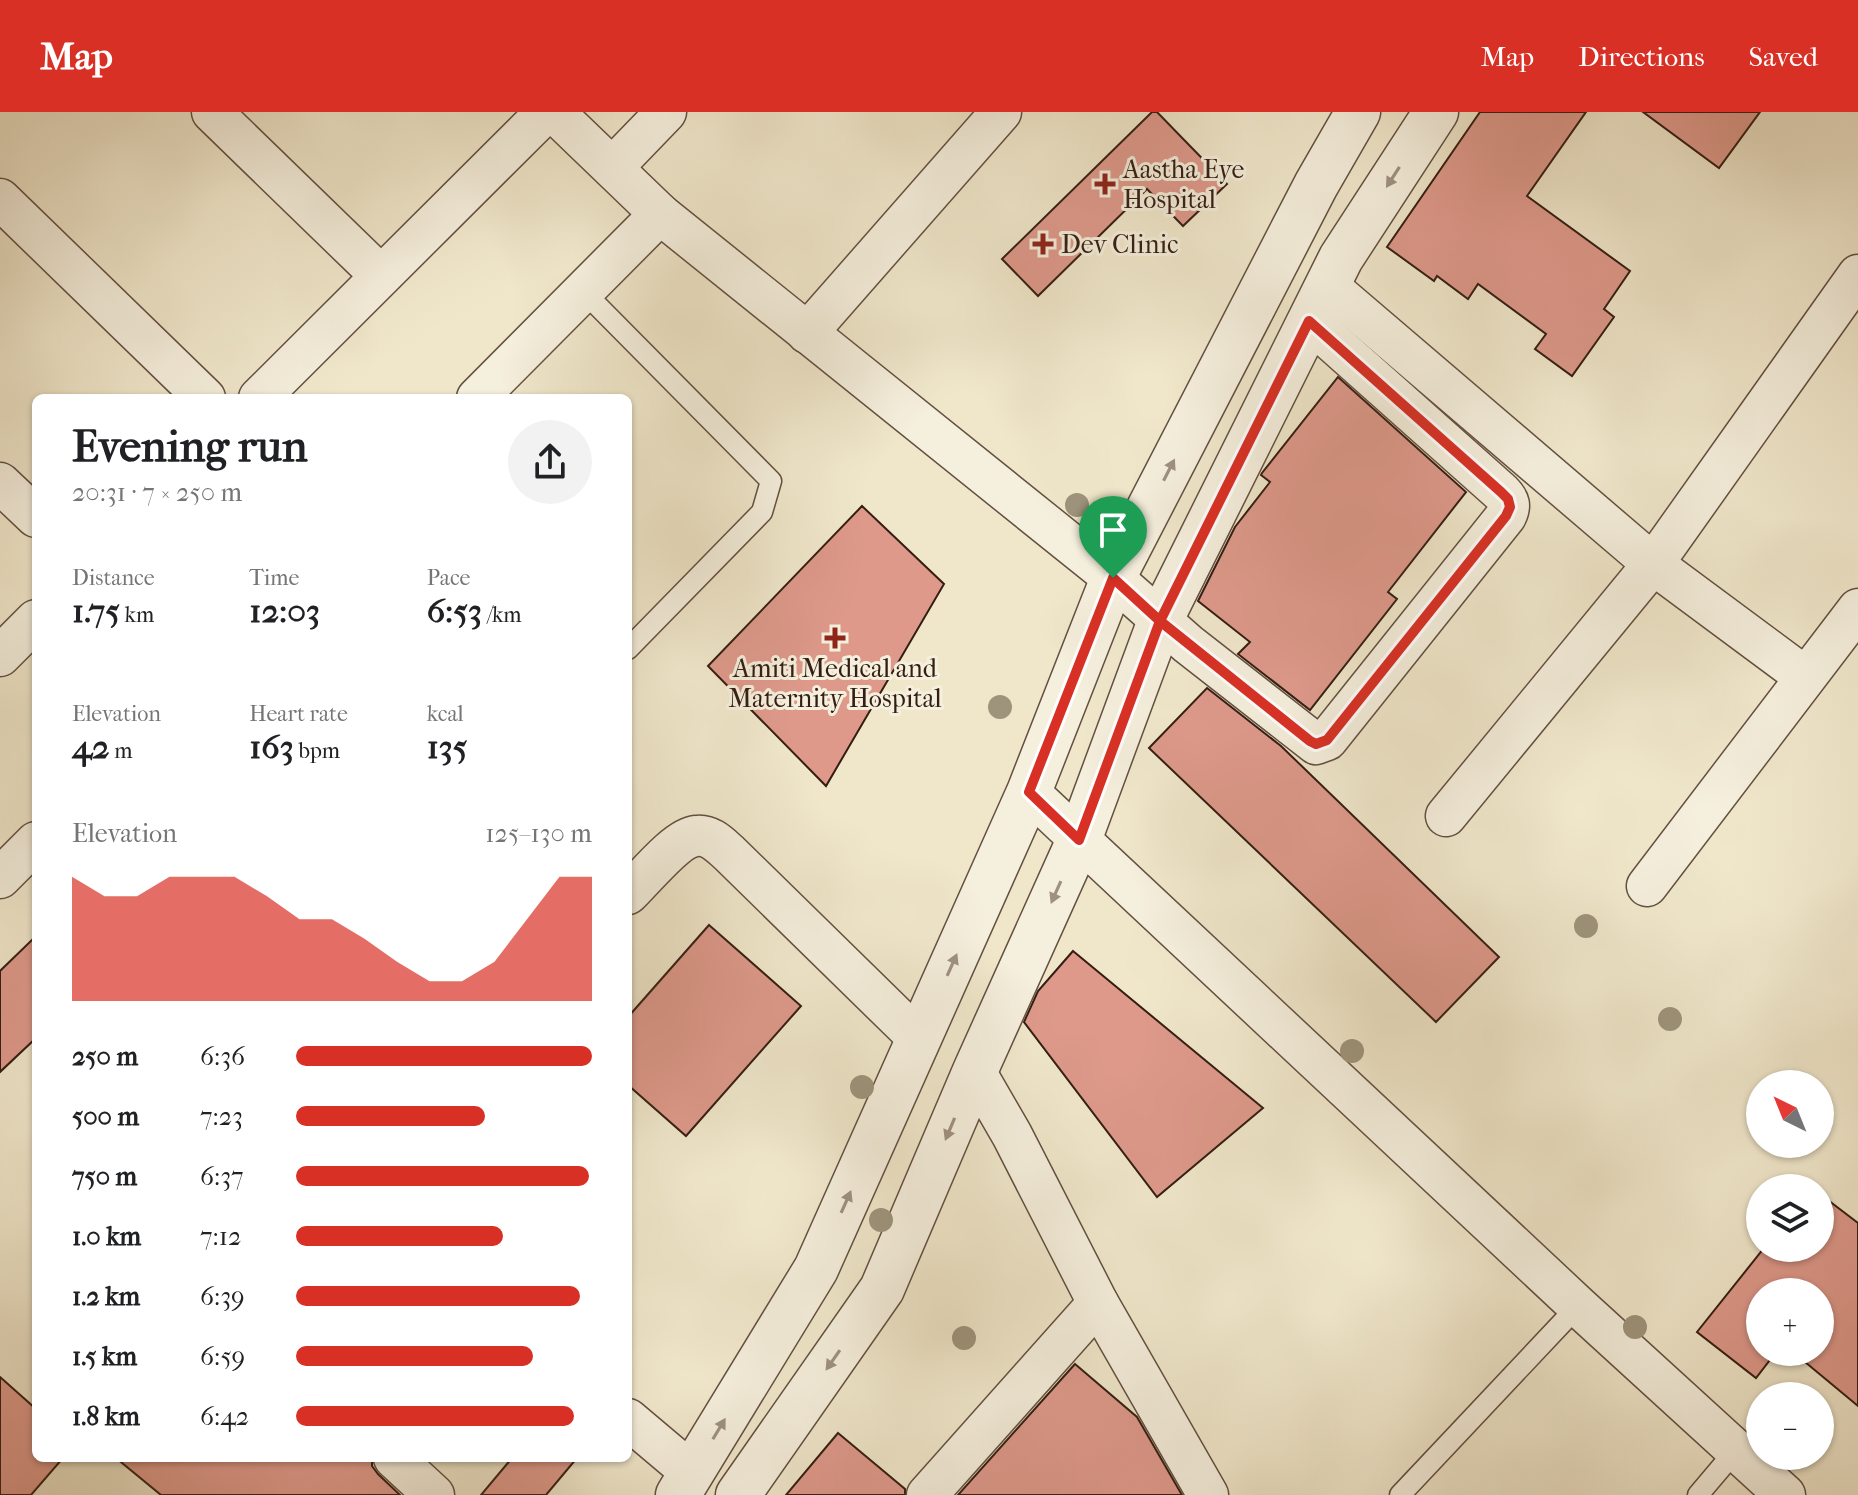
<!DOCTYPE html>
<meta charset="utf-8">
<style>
:root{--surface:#fff;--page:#f2f2f2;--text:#202124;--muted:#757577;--accent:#d93025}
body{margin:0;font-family:"IM FELL French Canon",serif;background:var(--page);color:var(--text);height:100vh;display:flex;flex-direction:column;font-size:30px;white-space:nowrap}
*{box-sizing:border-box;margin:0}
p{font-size:26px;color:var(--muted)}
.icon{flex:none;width:44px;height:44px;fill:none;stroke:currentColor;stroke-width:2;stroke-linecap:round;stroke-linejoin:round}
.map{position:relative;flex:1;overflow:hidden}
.panel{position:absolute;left:32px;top:282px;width:600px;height:1068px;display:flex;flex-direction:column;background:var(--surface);border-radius:12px;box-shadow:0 2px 6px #0004}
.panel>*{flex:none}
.needle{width:52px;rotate:317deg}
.fabs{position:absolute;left:1746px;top:958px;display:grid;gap:16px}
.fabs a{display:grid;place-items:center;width:88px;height:88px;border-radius:50%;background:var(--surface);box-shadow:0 2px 6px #0004;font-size:40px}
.pin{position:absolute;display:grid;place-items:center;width:68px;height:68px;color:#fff;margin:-82px -34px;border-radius:50% 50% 50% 0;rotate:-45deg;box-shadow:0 0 8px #0007}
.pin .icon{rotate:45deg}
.round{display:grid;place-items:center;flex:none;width:84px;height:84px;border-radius:42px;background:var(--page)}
.headline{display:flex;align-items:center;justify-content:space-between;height:136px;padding:0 40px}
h1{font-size:44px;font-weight:700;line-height:60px}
.stats{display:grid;grid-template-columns:repeat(3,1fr);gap:12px;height:136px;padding:8px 40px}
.stats div{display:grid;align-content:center}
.stats b{font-size:34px;font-weight:700}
.stats small{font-size:22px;font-weight:400}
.stats p{font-size:22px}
.chart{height:224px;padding:16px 40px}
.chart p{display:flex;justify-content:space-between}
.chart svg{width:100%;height:144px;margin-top:8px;fill:var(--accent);opacity:.7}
ul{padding:0 40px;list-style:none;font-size:26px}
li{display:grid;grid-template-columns:128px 96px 1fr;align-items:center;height:60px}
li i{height:20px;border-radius:10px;background:var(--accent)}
header{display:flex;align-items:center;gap:48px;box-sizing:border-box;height:112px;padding:0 40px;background:var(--accent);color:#fff}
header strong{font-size:38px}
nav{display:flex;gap:44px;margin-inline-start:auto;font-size:28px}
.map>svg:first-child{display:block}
.building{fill:#de998b;stroke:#341e13;stroke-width:2}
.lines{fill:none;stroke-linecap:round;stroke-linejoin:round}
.service-casing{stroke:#635041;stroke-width:23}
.minor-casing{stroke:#635041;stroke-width:43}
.tertiary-casing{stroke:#635041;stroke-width:47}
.service{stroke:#f5efdd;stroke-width:20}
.minor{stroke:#f5efdd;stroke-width:40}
.tertiary{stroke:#f5efdd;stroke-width:44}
.tree{fill:#9e947c}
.oneway{fill:#9e9182}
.route-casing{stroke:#fff;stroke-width:16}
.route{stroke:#d93025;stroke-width:10}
.poi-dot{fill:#8f2418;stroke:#f5efdd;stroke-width:3}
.labels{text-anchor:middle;stroke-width:6;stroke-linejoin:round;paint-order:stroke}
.poi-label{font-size:26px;fill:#341e13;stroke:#f5efdd;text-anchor:start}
</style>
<header>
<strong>Map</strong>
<nav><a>Map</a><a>Directions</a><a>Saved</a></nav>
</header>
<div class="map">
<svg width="1858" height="1383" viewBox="0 0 1858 1383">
<rect width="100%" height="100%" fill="#f0e7cb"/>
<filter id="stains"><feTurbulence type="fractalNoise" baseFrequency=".0025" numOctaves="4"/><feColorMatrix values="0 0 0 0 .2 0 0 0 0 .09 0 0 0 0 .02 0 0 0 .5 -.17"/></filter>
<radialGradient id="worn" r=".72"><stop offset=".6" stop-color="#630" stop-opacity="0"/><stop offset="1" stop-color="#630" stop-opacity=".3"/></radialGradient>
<g class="building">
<path d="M1152 0H1157L1227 72 1183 114 1147 77 1038 184 1002 147Z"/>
<path d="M1480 0H1586L1527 84 1630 159 1604 197 1614 205 1572 264 1535 237 1546 222 1478 172 1468 187 1437 164 1434 169 1387 135Z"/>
<path d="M1643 0H1760L1719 56Z"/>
<path d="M1338 265 1466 380 1388 480 1397 487 1310 598 1238 542 1250 530 1198 489 1235 415 1270 370 1261 363 1262 361Z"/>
<path d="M862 394 944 472 826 674 708 554Z"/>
<path d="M1207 576 1281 634 1499 845 1436 910 1149 636Z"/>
<path d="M709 813 801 894 686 1024 628 973V905Z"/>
<path d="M36 824V926L0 960V859Z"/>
<path d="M1073 839 1263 996 1157 1085 1024 910 1038 879Z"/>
<path d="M1820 1082 1858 1111V1294L1793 1240H1820V1180H1760V1240H1776L1756 1266 1697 1220 1764 1136H1820Z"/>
<path d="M1075 1252 1137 1305 1182 1383H958Z"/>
<path d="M0 1265 36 1297V1346H63L31 1383H0Z"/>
<path d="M838 1321 905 1377V1383H786Z"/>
<path d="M116 1346H372V1354L378 1362 400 1383H161Z"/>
<path d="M512 1346H577L546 1383H481Z"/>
</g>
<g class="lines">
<defs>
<g id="service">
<path d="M583 179 771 369 762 400 628 537"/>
<path d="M1400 1383 1578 1194"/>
<path d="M1698 1383 1736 1338"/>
</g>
<g id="minor">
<path d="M212 0 381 164"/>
<path d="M554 0 660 102 1113 466 1188 532 1316 632 1327 628 1506 404C1511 394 1510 389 1501 380L1309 209"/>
<path d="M613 55 666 0"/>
<path d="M0 87 205 286"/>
<path d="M1328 174 1653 452 1858 163"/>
<path d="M807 221 1001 0"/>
<path d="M259 286 546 0"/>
<path d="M477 286 660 102"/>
<path d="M0 371 36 405"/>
<path d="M0 544 36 508"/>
<path d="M1029 680 1578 1194 1785 1383"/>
<path d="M1446 704 1653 452 1804 564"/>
<path d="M0 766 36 730"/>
<path d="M1647 774 1858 497"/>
<path d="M628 782C643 768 676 726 696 724 710 722 720 733 729 741L919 927"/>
<path d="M975 959 1012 1023 1098 1191 1208 1383"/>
<path d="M628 1307 692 1361"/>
<path d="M394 1346 434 1383"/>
<path d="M927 1383 1098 1191"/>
</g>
<g id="tertiary">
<path d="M678 1383 816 1157 1029 680 1113 466 1316 73 1358 0"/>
<path d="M738 1383 882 1177 975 959 1079 728 1160 509 1341 146 1436 0"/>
</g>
</defs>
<use href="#service" class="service-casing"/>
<use href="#minor" class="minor-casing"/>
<use href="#tertiary" class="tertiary-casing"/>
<use href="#service" class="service"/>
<use href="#minor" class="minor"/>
<use href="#tertiary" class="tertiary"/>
</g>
<g class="tree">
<circle cx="1077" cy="393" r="12"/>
<circle cx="1000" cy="595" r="12"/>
<circle cx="1586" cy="814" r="12"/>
<circle cx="1670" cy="907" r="12"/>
<circle cx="1352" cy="939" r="12"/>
<circle cx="862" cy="975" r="12"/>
<circle cx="881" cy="1108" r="12"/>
<circle cx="1635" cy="1215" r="12"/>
<circle cx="964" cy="1226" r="12"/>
</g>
<defs><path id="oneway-solid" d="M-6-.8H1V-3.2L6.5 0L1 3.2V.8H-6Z" transform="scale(2)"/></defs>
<g class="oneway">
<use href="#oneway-solid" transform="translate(1393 65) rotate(123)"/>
<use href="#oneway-solid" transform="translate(1169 358) rotate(-63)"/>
<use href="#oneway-solid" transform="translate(1056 780) rotate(114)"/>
<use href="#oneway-solid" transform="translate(952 853) rotate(-66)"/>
<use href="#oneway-solid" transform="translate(950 1017) rotate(113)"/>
<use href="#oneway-solid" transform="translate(846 1090) rotate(-66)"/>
<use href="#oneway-solid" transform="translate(833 1248) rotate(125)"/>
<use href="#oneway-solid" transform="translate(719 1317) rotate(-59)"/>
</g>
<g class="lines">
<defs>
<path id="route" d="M1113 466 1029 680 1079 728 1160 509 1310 629 1316 632 1327 628 1506 404 1510 395 1508 387 1501 380 1309 209 1160 509 1113 466"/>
</defs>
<use href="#route" class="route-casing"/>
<use href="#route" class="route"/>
</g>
<g class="poi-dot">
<path d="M1101 60h8v8h8v8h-8v8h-8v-8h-8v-8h8z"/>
<path d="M1039 120h8v8h8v8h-8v8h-8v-8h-8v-8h8z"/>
<path d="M831 514h8v8h8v8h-8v8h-8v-8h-8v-8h8z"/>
</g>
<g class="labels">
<g class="poi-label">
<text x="1123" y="66">Aastha Eye<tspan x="1123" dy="30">Hospital</tspan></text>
<text x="1061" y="141">Dev Clinic</text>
<text x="835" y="565" text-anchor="middle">Amiti Medical and<tspan x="835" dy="30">Maternity Hospital</tspan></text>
</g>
</g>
<rect width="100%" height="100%" filter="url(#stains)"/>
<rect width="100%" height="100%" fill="url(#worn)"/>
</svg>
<div class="fabs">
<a><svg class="needle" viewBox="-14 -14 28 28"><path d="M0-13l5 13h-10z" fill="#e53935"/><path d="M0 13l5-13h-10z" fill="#757577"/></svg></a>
<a><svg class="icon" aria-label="layers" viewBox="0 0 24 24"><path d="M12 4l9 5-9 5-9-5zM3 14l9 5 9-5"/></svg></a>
<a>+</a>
<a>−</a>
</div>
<div class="pin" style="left:1113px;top:466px;background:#1e9e55"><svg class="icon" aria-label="arrive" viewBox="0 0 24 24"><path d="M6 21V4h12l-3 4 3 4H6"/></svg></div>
<section class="panel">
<div class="headline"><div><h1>Evening run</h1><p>20:31 · 7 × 250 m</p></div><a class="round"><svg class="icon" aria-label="share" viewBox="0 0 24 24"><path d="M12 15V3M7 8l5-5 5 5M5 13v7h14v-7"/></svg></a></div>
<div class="stats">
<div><p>Distance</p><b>1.75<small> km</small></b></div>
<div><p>Time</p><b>12:03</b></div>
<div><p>Pace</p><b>6:53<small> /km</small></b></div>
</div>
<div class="stats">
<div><p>Elevation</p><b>42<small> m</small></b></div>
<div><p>Heart rate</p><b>163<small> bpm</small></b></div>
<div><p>kcal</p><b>135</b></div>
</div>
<div class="chart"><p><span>Elevation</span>125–130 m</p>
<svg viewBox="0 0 160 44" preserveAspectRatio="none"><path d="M0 44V6L10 12L20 12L30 6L40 6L50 6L60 12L70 19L80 19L90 25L100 32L110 38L120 38L130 32L140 19L150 6L160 6V44z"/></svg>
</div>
<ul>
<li><b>250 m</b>6:36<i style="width:100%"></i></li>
<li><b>500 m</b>7:23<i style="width:64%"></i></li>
<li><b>750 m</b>6:37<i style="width:99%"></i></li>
<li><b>1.0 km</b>7:12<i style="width:70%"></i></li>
<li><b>1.2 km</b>6:39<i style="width:96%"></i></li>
<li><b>1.5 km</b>6:59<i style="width:80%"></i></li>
<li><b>1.8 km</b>6:42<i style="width:94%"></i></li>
</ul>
</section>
</div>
